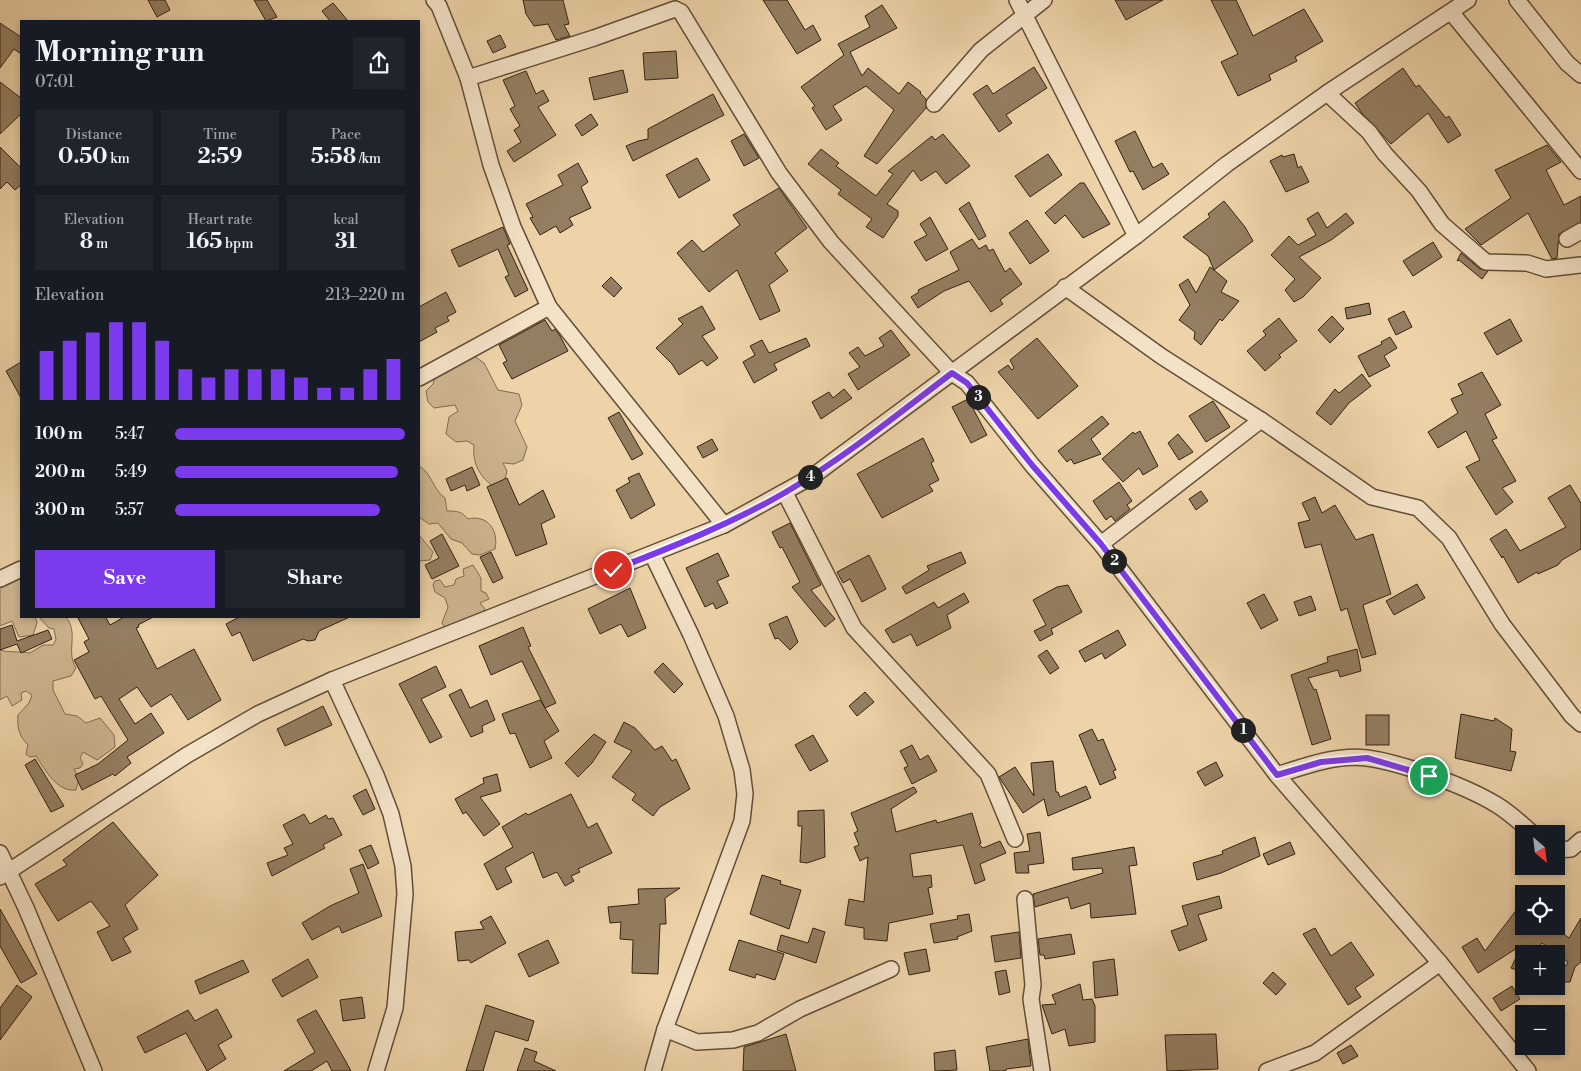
<!DOCTYPE html>
<meta charset="utf-8">
<style>
:root{--surface:#171b24;--page:#20242c;--text:#f1f3f6;--muted:#9ea1a6;--accent:#7c3aed}
body{margin:0;font-family:"Libre Bodoni",serif;background:var(--page);color:var(--text);height:100vh;display:flex;flex-direction:column;font-size:19px;white-space:nowrap}
*{box-sizing:border-box;margin:0}
p{font-size:16px;color:var(--muted)}
.icon{flex:none;width:28px;height:28px;fill:none;stroke:currentColor;stroke-width:2;stroke-linecap:round;stroke-linejoin:round}
.map{position:relative;flex:1;overflow:hidden}
.drawer{position:absolute;left:20px;top:20px;width:400px;height:598px;display:flex;flex-direction:column;background:var(--surface);border-radius:0px;box-shadow:0 2px 8px #0003}
.drawer>*{flex:none}
.needle{width:32px;rotate:152deg}
.fabs{position:absolute;left:1515px;top:825px;display:grid;gap:10px}
.fabs a{display:grid;place-items:center;width:50px;height:50px;border-radius:0px;background:var(--surface);box-shadow:0 2px 8px #0003;font-size:25px}
.pin{position:absolute;display:grid;place-items:center;width:42px;height:42px;color:#fff;margin:-21px;border:2px solid #fff;border-radius:50%;box-shadow:0 1px 5px #0007}
.km{position:absolute;width:25px;height:25px;margin:-12px;border-radius:50%;background:#222;color:#fff;font-size:14px;line-height:25px;text-align:center}
.round{display:grid;place-items:center;flex:none;width:52px;height:52px;border-radius:0px;background:var(--page)}
.headline{display:flex;align-items:center;justify-content:space-between;height:85px;padding:0 15px}
h1{font-size:28px;font-weight:700;line-height:38px}
.stats{display:grid;grid-template-columns:repeat(3,1fr);gap:8px;height:85px;padding:5px 15px}
.stats div{display:grid;align-content:center;border-radius:0px;background:var(--page);text-align:center}
.stats b{font-size:21px;font-weight:700}
.stats small{font-size:14px;font-weight:400}
.stats p{font-size:14px}
.chart{height:140px;padding:10px 15px}
.chart p{display:flex;justify-content:space-between}
.chart svg{width:100%;height:90px;margin-top:5px;stroke:var(--accent);stroke-width:6}
.action{display:flex;gap:10px;margin-top:auto;padding:10px 15px}
.action a{flex:1;height:58px;border-radius:0px;background:var(--accent);color:#fff;font-size:20px;font-weight:700;line-height:58px;text-align:center}
.action a+a{background:var(--page);color:var(--text)}
ul{padding:0 15px;list-style:none;font-size:16px}
li{display:grid;grid-template-columns:80px 60px 1fr;align-items:center;height:38px}
li i{height:12px;border-radius:6px;background:var(--accent)}
.map>svg:first-child{display:block}
.green{fill:#ceb58f;stroke:#806c50}
.building{fill:#947e61;stroke:#322212}
.lines{fill:none;stroke-linecap:round;stroke-linejoin:round}
.minor-casing{stroke:#614e38;stroke-width:18}
.minor{stroke:#f4e2c7;stroke-width:15}
.route-casing{stroke:#fff;stroke-width:10}
.route{stroke:#7c3aed;stroke-width:6}
</style>
<div class="map">
<svg width="1581" height="1071" viewBox="0 0 1581 1071">
<rect width="100%" height="100%" fill="#eed3a9"/>
<filter id="stains"><feTurbulence type="fractalNoise" baseFrequency=".004" numOctaves="4"/><feColorMatrix values="0 0 0 0 .2 0 0 0 0 .09 0 0 0 0 .02 0 0 0 .5 -.17"/></filter>
<radialGradient id="worn" r=".72"><stop offset=".6" stop-color="#630" stop-opacity="0"/><stop offset="1" stop-color="#630" stop-opacity=".3"/></radialGradient>
<g class="green">
<path d="M474 356 484 363 498 390 519 394 522 405 515 421 527 447 523 460 514 464 503 463 507 471 503 486 495 488C480 477 472 464 474 445L467 441 456 442 446 434 449 417 458 411 455 405 434 408 428 402 426 391 433 384 436 373Z"/>
<path d="M419 466C432 473 433 490 445 498L447 511C457 511 461 511 468 519 488 514 499 531 495 549L480 555 472 554 462 543 451 539 438 523 429 524 419 517Z"/>
<path d="M419 535 433 552 430 560 419 561Z"/>
<path d="M473 565 481 578V591L486 593 489 599 480 603 485 609 482 614 445 628 442 623 448 607 445 598 435 592 433 585 435 581 440 580 445 587 454 585 456 579 464 576 463 569Z"/>
<path d="M21 572V616H35L37 623 33 635 19 637 12 621 0 626V583Z"/>
<path d="M38 616H65C80 633 65 650 76 668L71 676 53 681V690L65 714 77 716 86 723 100 718 114 735 115 747 97 760 83 752 80 758 83 764 80 768 74 769 79 778 76 790C57 792 45 770 36 756L30 757 26 754 28 745C19 736 17 728 18 715L29 703 32 695 26 691 21 693 22 700 12 706 7 696 0 700V650C10 653 20 651 30 653L43 645H53L56 640 54 629 49 628Z"/>
</g>
<g class="building">
<path d="M148 0H165L170 10 157 17Z"/>
<path d="M254 0H267L277 17 266 21Z"/>
<path d="M523 0H563L569 24 564 25 570 36 556 40 548 24 534 26 526 14Z"/>
<path d="M763 0H787L805 30 813 25 821 40 797 54Z"/>
<path d="M1115 0H1163L1126 20Z"/>
<path d="M1211 0H1236L1253 36 1304 9 1323 41 1295 57 1297 61 1269 75 1271 80 1238 96 1221 62 1238 54Z"/>
<path d="M333 3 348 21H330L322 11Z"/>
<path d="M882 5 897 28 850 52 862 76 868 68 899 94 908 82 921 92 920 93 926 99V108L877 164 864 156 894 110 866 86 833 106 842 120 826 130 812 108 815 106 801 87 844 55 838 44 870 27 865 16Z"/>
<path d="M0 23 21 37V54L14 49 0 68Z"/>
<path d="M500 35 506 47 493 53 487 41Z"/>
<path d="M676 51 678 78 645 80 643 53Z"/>
<path d="M1034 67 1047 88 1006 115 1012 123 999 132 973 94 987 85 993 94Z"/>
<path d="M1403 68 1416 87 1419 85 1446 118 1449 116 1461 135 1448 143 1428 113 1391 144 1362 113 1355 103Z"/>
<path d="M623 70 628 92 594 100 589 78Z"/>
<path d="M526 71 536 94 543 90 549 101 538 107 556 135 514 162 507 151 521 142 514 130 520 126 510 109 515 106 503 80Z"/>
<path d="M0 82 21 98V114L0 134Z"/>
<path d="M713 94 724 115 633 161 626 146 638 141 648 139V129Z"/>
<path d="M591 114 598 125 582 136 575 125Z"/>
<path d="M1135 131 1153 168 1162 163 1169 174 1143 190 1133 171 1130 172 1115 141Z"/>
<path d="M744 134 759 158 744 166 731 141Z"/>
<path d="M943 134 970 166 946 184 936 171 921 181 913 170 887 204 898 211V216L883 238 866 227 872 219 838 194 841 190 808 164 821 149 839 163 836 166 876 196 893 174 888 171 932 136 935 140Z"/>
<path d="M1547 145 1561 162 1546 170 1564 205 1581 196V222L1559 234 1557 258 1552 259 1528 213 1481 245 1465 229 1511 198 1495 170Z"/>
<path d="M0 147 21 168V185L15 190 7 182 0 189Z"/>
<path d="M1048 154 1062 175 1030 197 1015 176Z"/>
<path d="M1294 154 1298 168 1301 166 1309 182 1286 192 1270 161 1282 155 1283 157Z"/>
<path d="M697 158 710 180 679 198 666 175Z"/>
<path d="M578 163 588 182 581 187 591 208 569 218 573 225 560 233 556 226 540 235 530 218 533 217 526 204 563 185 558 175Z"/>
<path d="M1080 183H1084L1110 224 1083 238 1065 215 1055 224 1045 213Z"/>
<path d="M779 188 807 228 775 253 788 271 769 285 780 311 760 320 737 270 709 292 677 253 692 240 703 252 740 225 733 215Z"/>
<path d="M1224 201 1245 227 1253 241 1214 270 1227 281 1221 292 1239 301 1222 321 1220 319 1201 345 1194 339 1195 332 1179 320 1190 305 1179 285 1188 279 1196 293 1210 267 1214 270 1208 256 1183 237 1210 217 1208 214Z"/>
<path d="M969 202 986 236 979 240 959 209Z"/>
<path d="M1318 212 1327 228 1346 213 1354 223 1331 240 1299 257 1321 278 1303 297 1294 302 1285 290 1295 279 1271 255 1289 236 1298 245 1316 235 1307 219Z"/>
<path d="M930 217 948 249 926 261 914 242 927 235 920 224Z"/>
<path d="M1027 220 1049 251 1030 264 1009 233Z"/>
<path d="M503 227 510 244 507 245 528 290 515 297 505 277 509 275 498 249 459 267 451 250Z"/>
<path d="M972 239 979 249 986 245 989 251 993 249 1005 272 1010 268 1022 284 1000 300 1003 304 991 312 969 281 944 291 918 308 911 297 919 292 918 290 959 270 950 252Z"/>
<path d="M1433 242 1442 257 1413 276 1403 261Z"/>
<path d="M1461 253 1480 269 1488 271 1482 279 1459 260 1457 261Z"/>
<path d="M611 277 622 288 614 297 602 286Z"/>
<path d="M446 292 456 312 447 317 449 321 435 328 437 332 419 342V307Z"/>
<path d="M1369 303 1371 314 1347 319 1345 308Z"/>
<path d="M702 306 715 329 702 336 718 358 707 366 702 360 679 375 672 364 656 348 683 324 678 319Z"/>
<path d="M1404 311 1412 327 1396 335 1388 319Z"/>
<path d="M1332 316 1344 329 1330 343 1318 330Z"/>
<path d="M1279 318 1297 341 1279 355 1281 357 1265 371 1247 351 1266 335 1263 331Z"/>
<path d="M1510 319 1522 341 1497 355 1484 333Z"/>
<path d="M545 320 552 331 555 329 560 336 568 351 512 379 503 363 507 361 499 345Z"/>
<path d="M891 330 910 355 858 390 848 374 860 367 849 353 858 347 865 356 884 346 879 338Z"/>
<path d="M1390 337 1397 348 1384 356 1390 366 1369 377 1358 356 1382 344 1381 342Z"/>
<path d="M806 338 810 346 774 364 777 370 754 383 743 362 755 355 750 346 762 340 769 353Z"/>
<path d="M1037 338 1078 386 1038 419 998 372 1008 365 1012 370 1014 368 1010 360Z"/>
<path d="M21 362V398L6 371Z"/>
<path d="M1482 372 1501 405 1485 414 1497 438 1492 440 1516 481 1502 488 1513 502 1496 515 1466 467 1480 460 1466 431 1438 448 1428 432 1458 413 1451 399 1463 394 1458 384Z"/>
<path d="M1362 374 1371 386 1349 403 1331 425 1316 413 1335 389 1339 393Z"/>
<path d="M844 389 852 398 821 419 812 402 829 392 833 398Z"/>
<path d="M968 399 987 435 971 443 952 407Z"/>
<path d="M1213 401 1230 427 1206 442 1189 416Z"/>
<path d="M619 412 643 454 632 460 608 418Z"/>
<path d="M1102 416 1109 424 1091 439 1101 454 1074 464 1071 459 1067 462 1058 451Z"/>
<path d="M1140 431 1158 466 1143 475 1139 468 1123 482 1102 459 1133 432 1135 434Z"/>
<path d="M1178 434 1193 452 1179 460 1168 443Z"/>
<path d="M923 438 934 461 931 463 939 480 929 485 933 491 882 518 857 474Z"/>
<path d="M712 439 718 450 703 458 697 447Z"/>
<path d="M472 467 480 485 467 491 465 485 451 491 446 479Z"/>
<path d="M639 473 655 505 631 519 616 490 630 482 628 478Z"/>
<path d="M507 478 519 505 543 490 555 517 541 524 547 544 516 556 487 487Z"/>
<path d="M1119 482 1132 501 1127 505 1130 509 1115 521 1111 516 1106 520 1093 501Z"/>
<path d="M1570 485 1581 503V549L1562 560 1558 565 1538 574 1537 572 1518 583 1503 556 1502 558 1490 539 1506 529 1520 551 1566 527 1548 498Z"/>
<path d="M1201 491 1208 501 1196 510 1189 499Z"/>
<path d="M1315 497 1322 513 1335 505 1356 540 1373 534 1391 594 1363 605 1376 654 1362 658 1347 608 1341 611 1321 544 1305 548 1298 523 1310 520 1302 503Z"/>
<path d="M790 523 821 585 811 590 835 619 825 627 792 587 800 582 782 547 780 548 772 532Z"/>
<path d="M442 534 459 566 432 579 425 565 439 558 430 541Z"/>
<path d="M491 552 503 578 493 583 480 557Z"/>
<path d="M961 552 966 563 906 594 902 587 929 570 927 566Z"/>
<path d="M718 553 729 576 717 581 728 603 716 609 713 603 705 607 686 568Z"/>
<path d="M869 555 886 589 862 602 850 579 843 583 837 572Z"/>
<path d="M1417 584 1425 598 1394 615 1386 601Z"/>
<path d="M1068 585 1082 612 1051 629 1053 634 1040 641 1034 631 1046 625 1033 600 1057 587Z"/>
<path d="M630 588 646 628 628 637 621 624 600 634 588 609Z"/>
<path d="M964 593 969 602 947 615 951 628 917 646 911 634 893 643 885 630 934 602 938 608Z"/>
<path d="M1264 594 1278 620 1261 629 1247 603Z"/>
<path d="M1311 596 1316 610 1299 616 1294 602Z"/>
<path d="M77 616H105L110 625 126 616H155L138 625 139 627 136 628 157 669 194 649 221 700 188 720 171 694 151 707 137 687 119 699 135 724 151 713 164 733 127 757 131 763 115 776 113 774 82 790 75 775 98 764 128 740 101 696 95 699 74 660 89 652 84 642 89 639Z"/>
<path d="M241 616H352L319 631 315 640 308 641 303 639 253 661 240 632 232 636 226 624Z"/>
<path d="M787 616 798 642 790 650 778 638 775 639 769 624Z"/>
<path d="M12 625 17 641 48 630 52 639 21 653 17 644 0 650V629Z"/>
<path d="M523 627 531 646 528 647 556 703 545 708 559 731 544 741 552 758 530 768 515 733 510 734 502 714 540 700 545 708 522 661 491 675 479 646Z"/>
<path d="M1118 630 1126 645 1105 659 1102 653 1085 662 1079 651Z"/>
<path d="M1357 649 1361 671 1340 677 1338 670 1308 678 1314 690 1316 689 1331 739 1312 745 1291 675 1328 662 1327 657Z"/>
<path d="M1047 650 1059 668 1050 674 1038 656Z"/>
<path d="M663 663 683 684 674 693 654 672Z"/>
<path d="M436 666 446 687 421 699 442 737 430 743 399 684Z"/>
<path d="M461 689 470 708 487 700 495 720 482 726 483 732 471 737 449 695Z"/>
<path d="M865 692 874 702 857 716 849 706Z"/>
<path d="M323 706 332 725 285 746 277 729Z"/>
<path d="M1461 714 1494 721 1495 718 1512 729 1510 751 1516 752 1511 771 1455 758Z"/>
<rect x="1366" y="715" width="23" height="30"/>
<path d="M624 722 635 728 655 750 662 746 672 761 676 759 690 789 660 807 653 816 632 800 636 794 612 777 632 751 614 742Z"/>
<path d="M1092 729 1098 741 1103 739 1116 770 1113 771 1116 778 1100 785 1079 735Z"/>
<path d="M594 734 606 742 592 763 578 777 565 763Z"/>
<path d="M813 735 828 761 810 771 795 745Z"/>
<path d="M912 745 920 760 928 755 937 771 912 784 904 768 908 766 900 751Z"/>
<path d="M35 759 64 806 51 812 25 765Z"/>
<path d="M1053 761 1056 792H1058L1060 797 1086 786 1091 798 1048 816 1044 799 1023 813 999 777 1015 767 1034 796 1031 763Z"/>
<path d="M1216 762 1223 776 1205 786 1197 772Z"/>
<path d="M497 774 501 791 480 797 500 824 484 836 466 812 463 814 455 799 484 783 483 778Z"/>
<path d="M914 787 917 792 891 809 896 832 936 820 937 823 972 813 981 843 979 844 983 848 1000 841 1006 853 980 864 985 880 975 884 963 845 910 854 913 877 931 875 932 887 928 888 933 914 889 923 887 941 864 939V928L845 925 849 899 864 902 868 857 860 861 854 847 859 845 854 833 858 831 851 813Z"/>
<path d="M366 789 375 809 363 815 353 796Z"/>
<path d="M571 794 588 828 597 823 612 853 578 869 580 872 571 876 574 881 565 886 557 872 543 878 533 852 505 868 512 882 497 890 484 864 513 847 502 827 526 813 528 815Z"/>
<path d="M824 810 825 857 807 863 800 862 802 826H798V811Z"/>
<path d="M304 814 310 824 326 815 328 819 333 818 342 835 323 845 325 848 272 876 267 863 288 855 284 848 293 844 283 825Z"/>
<path d="M113 822 158 875 125 905 138 929 123 938 131 952 112 961 97 932 110 926 91 901 58 921 35 884 67 865 63 860Z"/>
<path d="M1040 832 1044 863 1028 865 1029 873H1016L1014 853 1030 851 1027 834Z"/>
<path d="M1255 837 1260 856 1221 873 1197 880 1193 863 1223 854 1222 851Z"/>
<path d="M1290 842 1295 854 1268 865 1263 854Z"/>
<path d="M371 845 379 863 368 869 359 850Z"/>
<path d="M1134 847 1137 865 1129 866 1136 914 1091 918 1090 903 1071 909 1068 897 1035 907 1033 894 1103 873 1102 868 1073 870 1072 858Z"/>
<path d="M363 864 382 916 342 933 339 926 312 940 302 923 330 906 359 893 350 869Z"/>
<path d="M762 875 781 881 780 884 801 890 789 929 750 914Z"/>
<path d="M680 888 665 898 666 924H660L658 974 632 973 633 940 620 939 621 922 610 923 608 907 639 904 638 889Z"/>
<path d="M1219 896 1222 908 1198 915 1207 940 1179 951 1171 931 1188 925 1182 906Z"/>
<path d="M1524 900V926H1553L1569 938 1581 918V962L1575 967 1570 982H1563L1559 976 1568 962 1542 943 1534 953 1524 945V973L1511 968 1522 945 1478 973 1462 947 1477 938 1485 951Z"/>
<path d="M0 909 37 974 21 983 0 946Z"/>
<path d="M969 914 972 931 957 937 958 939 934 943 930 924 958 919 957 916Z"/>
<path d="M491 916 506 943 471 963 469 960 458 961 455 932 484 929 480 922Z"/>
<path d="M813 928 825 932 816 963 777 950 781 935 808 943Z"/>
<path d="M1315 928 1331 956 1351 942 1374 975 1355 988 1361 997 1348 1005 1303 934Z"/>
<path d="M1019 932 1021 958 995 962 991 936Z"/>
<path d="M1071 934 1075 954 1045 959 1044 955H1040L1038 939Z"/>
<path d="M548 940 559 963 529 977 518 954Z"/>
<path d="M739 940 784 954 775 980 756 974 755 978 729 970Z"/>
<path d="M926 949 930 971 909 975 904 953Z"/>
<path d="M308 959 318 977 282 997 272 980Z"/>
<path d="M1114 959 1118 995 1095 998 1093 962Z"/>
<path d="M243 960 249 972 200 994 195 981Z"/>
<path d="M1006 970 1010 992 999 995 995 972Z"/>
<path d="M1273 972 1286 984 1276 995 1263 983Z"/>
<path d="M1080 984 1083 1000 1092 999 1095 1006V1042L1069 1046 1065 1029 1052 1034 1042 1005 1056 1004 1052 995Z"/>
<path d="M17 985 32 997 0 1040V1008Z"/>
<path d="M1512 986 1520 999 1501 1011 1493 998Z"/>
<path d="M362 997 365 1018 343 1021 340 1000Z"/>
<path d="M486 1005 534 1021 528 1041 495 1031 483 1071H466Z"/>
<path d="M217 1009 232 1037 218 1045 226 1059 207 1071 186 1033 145 1053 137 1037 188 1010 195 1021Z"/>
<path d="M316 1010 345 1060 351 1071H332L327 1061 311 1071H284L315 1052 297 1020Z"/>
<path d="M786 1034 796 1071H743L744 1047Z"/>
<path d="M1216 1034 1218 1069 1167 1071 1165 1035Z"/>
<path d="M1028 1039 1031 1066 1006 1069V1071H990L986 1047Z"/>
<path d="M1351 1045 1358 1056 1343 1064 1337 1053Z"/>
<path d="M525 1048 537 1052 534 1061 556 1071H517Z"/>
<path d="M955 1050 957 1070 935 1071 934 1053Z"/>
</g>
<g class="lines">
<defs>
<g id="minor">
<path d="M434 0 439 6 468 78 491 165 513 227 549 307 724 525"/>
<path d="M1017 0 1136 236"/>
<path d="M1517 0 1567 63 1581 75"/>
<path d="M1451 12 1581 171"/>
<path d="M468 78 594 38 675 9 681 12 779 173 831 242 952 373 967 383 1032 465 1101 544 1277 775 1440 963 1528 1071"/>
<path d="M1327 93 1369 132 1385 154 1419 191 1442 224 1486 262 1527 263 1546 269 1581 265"/>
<path d="M934 104 981 50 1044 0"/>
<path d="M1567 239 1581 231"/>
<path d="M1065 287 1161 356 1261 420 1372 497 1418 508 1449 538 1502 624 1572 716 1581 724"/>
<path d="M419 378 549 307"/>
<path d="M785 493 854 628 988 774 1015 839"/>
<path d="M1101 544 1261 420"/>
<path d="M652 554 691 635 726 716 742 770 745 794 742 821 665 1029 653 1071"/>
<path d="M0 579 21 569"/>
<path d="M332 680 376 775 391 814 403 866 405 894 395 1008 376 1071"/>
<path d="M1277 775C1305 766 1337 754 1367 758 1403 763 1466 786 1497 805 1510 813 1521 823 1533 834"/>
<path d="M1556 850 1571 849 1581 840"/>
<path d="M0 853 26 908 94 1071"/>
<path d="M0 877 187 755 258 714 332 680 724 525 813 476 1136 236 1227 164 1327 93 1468 0"/>
<path d="M1025 899 1033 985 1031 999 1042 1071"/>
<path d="M665 1029 697 1042 733 1040 758 1033 800 1009 891 969"/>
<path d="M1267 1071 1315 1053 1440 963"/>
</g>
</defs>
<use href="#minor" class="minor-casing"/>
<use href="#minor" class="minor"/>
</g>
<g class="lines">
<defs>
<path id="route" d="M613 570C672 547 731 524 786 492 844 458 898 414 952 373L967 383 1032 465 1101 544 1277 775 1321 762 1367 758 1429 776"/>
</defs>
<use href="#route" class="route-casing"/>
<use href="#route" class="route"/>
</g>
<rect width="100%" height="100%" filter="url(#stains)"/>
<rect width="100%" height="100%" fill="url(#worn)"/>
</svg>
<div class="fabs">
<a><svg class="needle" viewBox="-14 -14 28 28"><path d="M0-13l5 13h-10z" fill="#e53935"/><path d="M0 13l5-13h-10z" fill="#9ea1a6"/></svg></a>
<a><svg class="icon" aria-label="locate" viewBox="0 0 24 24"><circle cx="12" cy="12" r="6"/><path d="M12 2v4M12 18v4M2 12h4M18 12h4"/></svg></a>
<a>+</a>
<a>−</a>
</div>
<div class="pin" style="left:1429px;top:776px;background:#1e9e55"><svg class="icon" aria-label="arrive" viewBox="0 0 24 24"><path d="M6 21V4h12l-3 4 3 4H6"/></svg></div>
<div class="pin" style="left:613px;top:570px;background:#d93025"><svg class="icon" aria-label="check" viewBox="0 0 24 24"><path d="M5 12l5 5 9-10"/></svg></div>
<b class="km" style="left:1243px;top:730px">1</b>
<b class="km" style="left:1114px;top:561px">2</b>
<b class="km" style="left:978px;top:397px">3</b>
<b class="km" style="left:810px;top:477px">4</b>
<section class="drawer">
<div class="headline"><div><h1>Morning run</h1><p>07:01</p></div><a class="round"><svg class="icon" aria-label="share" viewBox="0 0 24 24"><path d="M12 15V3M7 8l5-5 5 5M5 13v7h14v-7"/></svg></a></div>
<div class="stats">
<div><p>Distance</p><b>0.50<small> km</small></b></div>
<div><p>Time</p><b>2:59</b></div>
<div><p>Pace</p><b>5:58<small> /km</small></b></div>
</div>
<div class="stats">
<div><p>Elevation</p><b>8<small> m</small></b></div>
<div><p>Heart rate</p><b>165<small> bpm</small></b></div>
<div><p>kcal</p><b>31</b></div>
</div>
<div class="chart"><p><span>Elevation</span>213–220 m</p>
<svg viewBox="0 0 160 44" preserveAspectRatio="none"><path d="M5 44V20M15 44V15M25 44V11M35 44V6M45 44V6M55 44V15M65 44V29M75 44V33M85 44V29M95 44V29M105 44V29M115 44V33M125 44V38M135 44V38M145 44V29M155 44V24"/></svg>
</div>
<ul>
<li><b>100 m</b>5:47<i style="width:100%"></i></li>
<li><b>200 m</b>5:49<i style="width:97%"></i></li>
<li><b>300 m</b>5:57<i style="width:89%"></i></li>
</ul>
<div class="action"><a>Save</a><a>Share</a></div>
</section>
</div>
